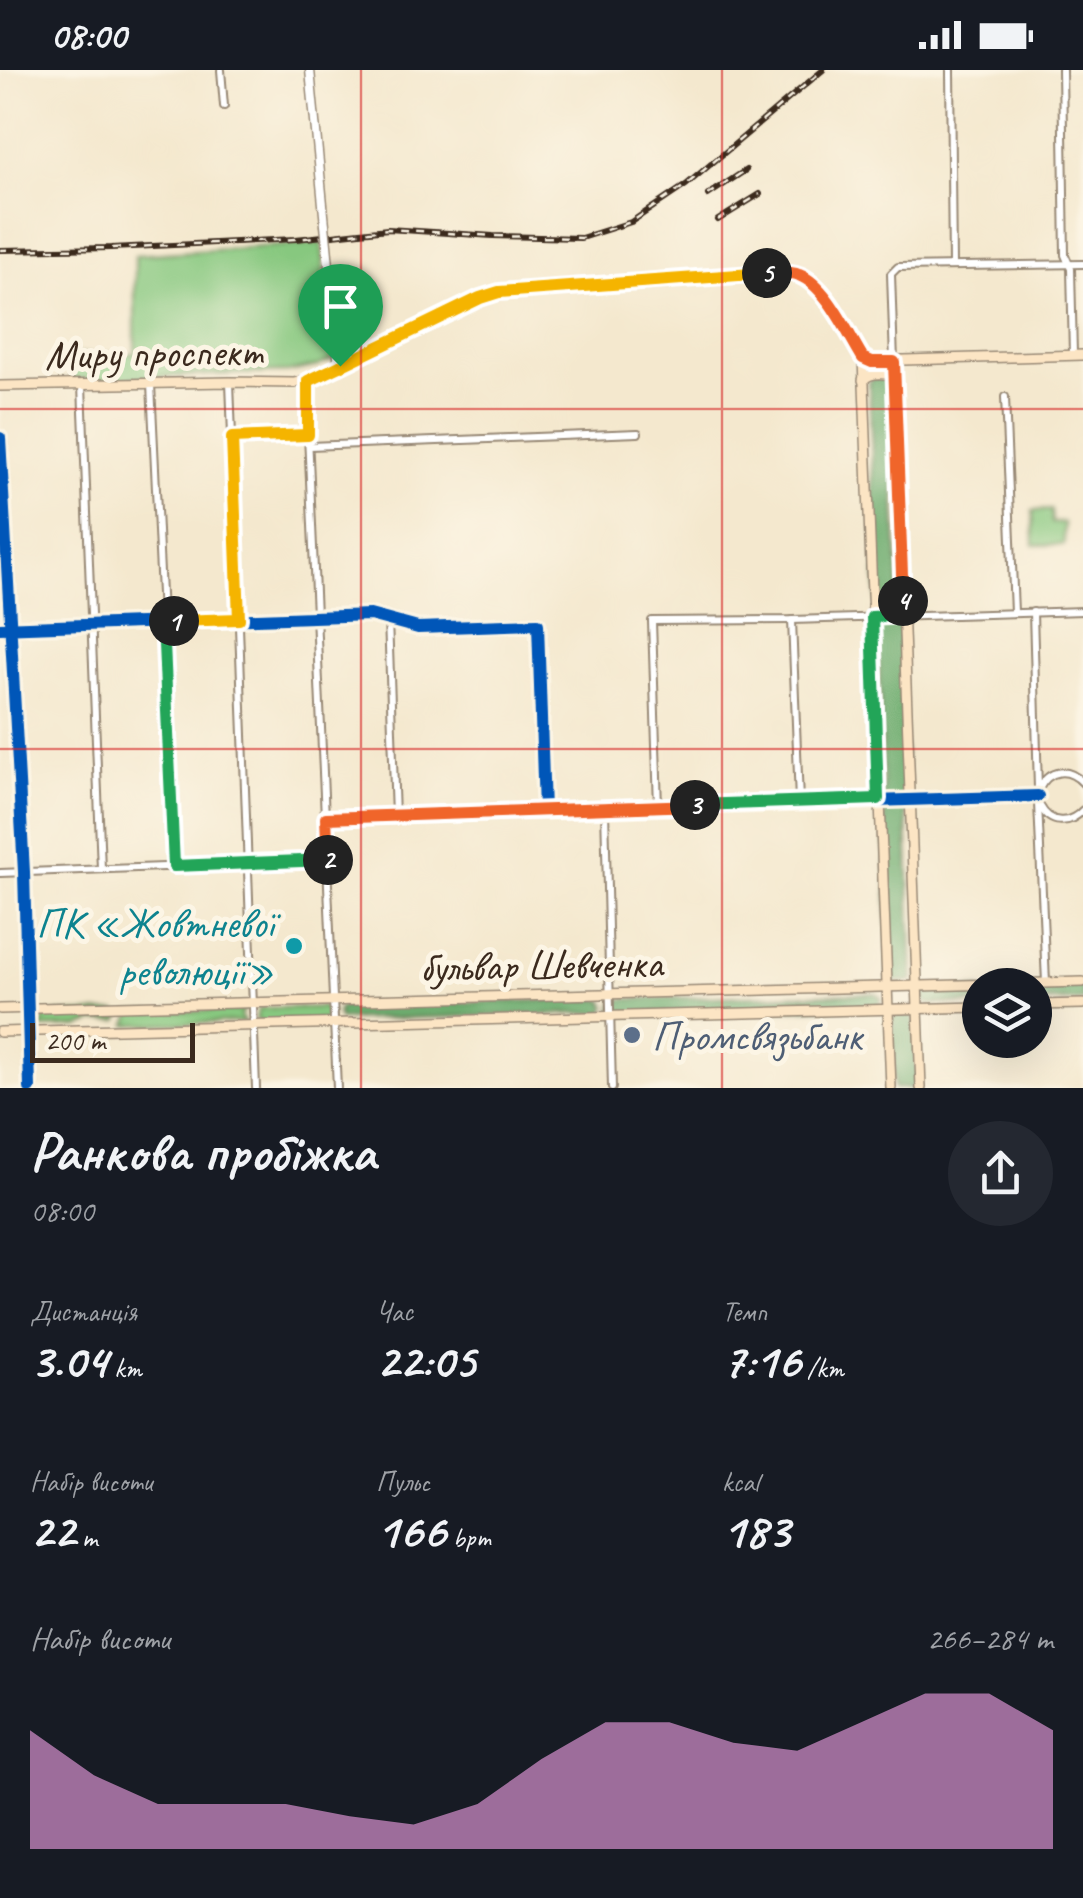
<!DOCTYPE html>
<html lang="uk">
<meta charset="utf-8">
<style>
:root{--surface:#171b24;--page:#242831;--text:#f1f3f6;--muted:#9ea1a6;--accent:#d690ce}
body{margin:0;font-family:Caveat,sans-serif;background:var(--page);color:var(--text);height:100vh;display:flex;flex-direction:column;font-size:38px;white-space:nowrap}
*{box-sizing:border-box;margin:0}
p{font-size:32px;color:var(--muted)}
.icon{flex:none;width:55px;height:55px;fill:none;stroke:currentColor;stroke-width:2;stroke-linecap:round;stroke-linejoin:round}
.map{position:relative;height:1018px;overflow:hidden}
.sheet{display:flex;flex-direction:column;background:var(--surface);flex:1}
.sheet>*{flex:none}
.fabs{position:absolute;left:962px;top:898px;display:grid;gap:20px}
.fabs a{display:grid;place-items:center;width:90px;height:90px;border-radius:50%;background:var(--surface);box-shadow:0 10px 40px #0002;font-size:50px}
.scale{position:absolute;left:30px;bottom:25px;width:165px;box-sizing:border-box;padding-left:10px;border:5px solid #3b2a1e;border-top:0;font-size:28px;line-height:35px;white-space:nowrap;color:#3b2a1e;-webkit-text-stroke:8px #fcf5e5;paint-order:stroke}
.pin{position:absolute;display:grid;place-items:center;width:85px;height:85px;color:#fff;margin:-102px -42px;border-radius:50% 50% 50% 0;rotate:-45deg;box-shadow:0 0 10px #0007}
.pin .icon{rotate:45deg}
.km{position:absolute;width:50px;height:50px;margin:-25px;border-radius:50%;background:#222;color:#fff;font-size:28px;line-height:50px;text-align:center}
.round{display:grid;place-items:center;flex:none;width:105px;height:105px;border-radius:52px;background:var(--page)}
.headline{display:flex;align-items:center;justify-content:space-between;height:170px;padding:0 30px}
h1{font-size:55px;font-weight:600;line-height:75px}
.stats{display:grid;grid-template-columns:repeat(3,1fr);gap:15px;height:170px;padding:10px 30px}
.stats div{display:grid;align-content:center}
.stats b{font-size:50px;font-weight:600}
.stats small{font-size:28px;font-weight:400}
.stats p{font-size:28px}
.chart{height:280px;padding:20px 30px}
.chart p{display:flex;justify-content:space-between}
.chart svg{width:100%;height:180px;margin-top:10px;fill:var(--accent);opacity:.7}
.status{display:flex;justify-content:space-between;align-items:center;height:70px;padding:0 50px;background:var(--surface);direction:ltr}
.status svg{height:28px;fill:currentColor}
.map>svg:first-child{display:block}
.green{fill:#87c87f;stroke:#61794e;stroke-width:2.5}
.forest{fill:#6dac6e;stroke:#546b46;stroke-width:2.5}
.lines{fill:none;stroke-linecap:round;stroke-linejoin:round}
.minor-casing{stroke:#988976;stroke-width:10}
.tertiary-casing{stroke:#988976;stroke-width:11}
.secondary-casing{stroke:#988976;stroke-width:12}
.minor{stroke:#fff;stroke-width:6}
.tertiary{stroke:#fff;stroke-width:8}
.secondary{stroke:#fce5c4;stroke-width:9}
.rail-casing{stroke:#3b2a1e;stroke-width:6}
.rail{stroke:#fcf5e5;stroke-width:2.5;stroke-dasharray:8;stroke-linecap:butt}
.tertiary-bridge-casing{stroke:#988976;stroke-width:11;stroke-linecap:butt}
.tertiary-bridge{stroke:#fff;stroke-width:8}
.cycleway-casing{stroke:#fcf5e5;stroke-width:19}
.cycleway{stroke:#0057b8;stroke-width:12}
.split-1-casing{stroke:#fff;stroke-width:20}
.split-2-casing{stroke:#fff;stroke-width:20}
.split-3-casing{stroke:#fff;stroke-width:20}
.split-4-casing{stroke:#fff;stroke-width:20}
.split-5-casing{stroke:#fff;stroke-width:20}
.split-6-casing{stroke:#fff;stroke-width:20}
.split-1{stroke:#f5b400;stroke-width:12}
.split-2{stroke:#22a559;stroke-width:12}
.split-3{stroke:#f0652b;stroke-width:12}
.split-4{stroke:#22a559;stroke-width:12}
.split-5{stroke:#f0652b;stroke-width:12}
.split-6{stroke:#f5b400;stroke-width:12}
.grid{fill:none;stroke:#d62828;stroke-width:2.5;stroke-opacity:0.55}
.culture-dot{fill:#0f9aa8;stroke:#fcf5e5;stroke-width:4}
.service-dot{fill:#5c6f8a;stroke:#fcf5e5;stroke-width:4}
.labels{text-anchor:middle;stroke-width:10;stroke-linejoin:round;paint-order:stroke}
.street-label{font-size:42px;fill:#3b2a1e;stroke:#fcf5e5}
.culture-label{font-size:42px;fill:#0d838f;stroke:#fcf5e5;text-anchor:end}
.service-label{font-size:42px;fill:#4e5e75;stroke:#fcf5e5;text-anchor:start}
</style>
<div class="status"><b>08:00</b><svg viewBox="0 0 49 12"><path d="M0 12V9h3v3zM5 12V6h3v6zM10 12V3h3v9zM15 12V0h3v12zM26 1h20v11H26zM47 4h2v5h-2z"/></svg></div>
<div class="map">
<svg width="1083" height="1018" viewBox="0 0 1083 1018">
<rect width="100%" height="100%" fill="#fcf5e5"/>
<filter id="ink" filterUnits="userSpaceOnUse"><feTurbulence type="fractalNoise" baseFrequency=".01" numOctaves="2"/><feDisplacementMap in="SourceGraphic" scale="20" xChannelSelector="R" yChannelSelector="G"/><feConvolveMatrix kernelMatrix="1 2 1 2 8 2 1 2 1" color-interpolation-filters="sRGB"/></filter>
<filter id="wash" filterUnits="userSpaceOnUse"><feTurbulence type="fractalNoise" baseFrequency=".0048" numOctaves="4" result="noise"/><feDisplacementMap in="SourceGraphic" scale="40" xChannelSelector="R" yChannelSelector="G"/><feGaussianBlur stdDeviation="2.25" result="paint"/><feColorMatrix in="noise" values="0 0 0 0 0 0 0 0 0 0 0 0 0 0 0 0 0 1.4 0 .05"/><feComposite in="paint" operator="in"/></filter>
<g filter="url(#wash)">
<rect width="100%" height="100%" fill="#f4e8ce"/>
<g class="green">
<path d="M322 173 333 289 318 296 289 302 72 310 71 285 135 283V185Z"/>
<path d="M349 220 357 221 365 228V278L359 284 344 291 338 287C336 261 327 239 349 220Z"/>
<path d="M1051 440 1052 453H1064V475H1034L1033 441Z"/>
<path d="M323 937 331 941 328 951 264 953 256 949 258 940 262 938Z"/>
<path d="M244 940 240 946 244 952 127 955 131 947 129 942Z"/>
<path d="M116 942 121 946 118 951H94L80 957 39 958 45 951 39 944Z"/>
</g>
<g class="forest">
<path d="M873 308H887L891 312 913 910 907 912 890 911 869 312Z"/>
<path d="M1083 916V931L1035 932V917Z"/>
<path d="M980 918V934H928L923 930V923L928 920Z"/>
<path d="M876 923 882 929 877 937 621 944 612 939 614 931 623 929Z"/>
<path d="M595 929 603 930 607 936 604 943 340 950 337 944 339 938 346 935Z"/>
<path d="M895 945H912L914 947 917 1018H894L892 949Z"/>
</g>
</g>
<g filter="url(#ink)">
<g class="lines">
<defs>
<g id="minor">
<path d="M221 0 224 36"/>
<path d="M950 0 952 196"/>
<path d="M1062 0 1065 185 1071 199 1073 285"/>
<path d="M894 292 891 204 898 197 1083 194"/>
<path d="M309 311 308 365 337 1018"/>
<path d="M230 312 256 1018"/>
<path d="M151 314 174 797"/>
<path d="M82 315 101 799"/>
<path d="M1005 327 1014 542"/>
<path d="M232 368 308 365"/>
<path d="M309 376 638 363"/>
<path d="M1033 542 1038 719"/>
<path d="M388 549 395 746"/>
<path d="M792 550 799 732"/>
<path d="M0 558 370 545 418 558 538 554 544 741"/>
<path d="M1039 719C1049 699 1068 697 1083 713"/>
<path d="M1038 733 1046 913"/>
<path d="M1040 736C1050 755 1069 755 1083 740"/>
<path d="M658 737 652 551 792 550 1083 541"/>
<path d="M605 739 612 1018"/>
<path d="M326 748 1038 726"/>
<path d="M0 803 328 791"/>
</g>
<g id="tertiary">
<path d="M310 0 325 155"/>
<path d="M327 175 339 296"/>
<path d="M0 368 24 802 30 1018"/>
</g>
<g id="secondary">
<path d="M863 288 891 1018"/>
<path d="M894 292 921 1018"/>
<path d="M863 310C870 302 881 303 891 305L895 309"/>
<path d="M0 316 230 312 294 313 317 307 479 228 499 222 780 202C788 203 797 203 805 207 828 221 848 265 863 288L868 291 1083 285"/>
<path d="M1035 935 1083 934"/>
<path d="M0 939 1083 912"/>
<path d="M0 962 980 937"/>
</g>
</defs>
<use href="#minor" class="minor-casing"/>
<use href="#tertiary" class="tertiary-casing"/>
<use href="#secondary" class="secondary-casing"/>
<use href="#minor" class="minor"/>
<use href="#tertiary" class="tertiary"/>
<use href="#secondary" class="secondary"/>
<defs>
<g id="rail">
<path d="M708 125 746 100"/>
<path d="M718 150 760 124"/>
<path d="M0 180 111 178 296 169 388 159 493 166 581 168 631 152 686 115 823 0"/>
</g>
</defs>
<use href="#rail" class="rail-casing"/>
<use href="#rail" class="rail"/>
<defs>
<path id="tertiary-bridge" d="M325 155 327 175"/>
</defs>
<use href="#tertiary-bridge" class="tertiary-bridge-casing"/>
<use href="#tertiary-bridge" class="tertiary-bridge"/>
<defs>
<g id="cycleway">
<path d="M0 368 24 802 30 1018"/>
<path d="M0 558 370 545 418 558 538 554 544 741"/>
<path d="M326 748 1038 726"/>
</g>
</defs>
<use href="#cycleway" class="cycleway-casing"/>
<use href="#cycleway" class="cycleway"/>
</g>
</g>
<g class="lines" filter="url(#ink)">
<defs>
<path id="split-1" d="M174 551 239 549 232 368 308 365V311L340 296"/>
<path id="split-2" d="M174 551 163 552 174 796 328 790"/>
<path id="split-3" d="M328 790 326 748 695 735"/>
<path id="split-4" d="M695 735 878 729 872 547 903 545V531"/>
<path id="split-5" d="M767 203C778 203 789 201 799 205 826 215 848 264 863 288L872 292H894L903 531"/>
<path id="split-6" d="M340 296 480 228 499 222 767 203"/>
</defs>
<use href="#split-1" class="split-1-casing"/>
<use href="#split-2" class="split-2-casing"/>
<use href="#split-3" class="split-3-casing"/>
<use href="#split-4" class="split-4-casing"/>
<use href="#split-5" class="split-5-casing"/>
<use href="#split-6" class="split-6-casing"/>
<use href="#split-1" class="split-1"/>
<use href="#split-2" class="split-2"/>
<use href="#split-3" class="split-3"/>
<use href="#split-4" class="split-4"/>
<use href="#split-5" class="split-5"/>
<use href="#split-6" class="split-6"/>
</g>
<path class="grid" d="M361 0V1018M722 0V1018M0 339H1083M0 679H1083"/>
<circle class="culture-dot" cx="294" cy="876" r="10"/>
<circle class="service-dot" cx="632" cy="965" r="10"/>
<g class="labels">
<g class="street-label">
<text transform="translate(153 282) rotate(-1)" y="15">Миру проспект</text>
<text transform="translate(541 894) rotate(-1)" y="15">бульвар Шевченка</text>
</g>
<g class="culture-label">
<text x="274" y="867">ПК «Жовтневої<tspan x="274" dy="48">революції»</tspan></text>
</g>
<g class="service-label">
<text x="652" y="980">Промсвязьбанк</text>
</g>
</g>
</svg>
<div class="fabs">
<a><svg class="icon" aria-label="layers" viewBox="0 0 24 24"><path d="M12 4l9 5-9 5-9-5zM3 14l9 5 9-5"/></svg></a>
</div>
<div class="scale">200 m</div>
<div class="pin" style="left:340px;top:296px;background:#1e9e55"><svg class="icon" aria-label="arrive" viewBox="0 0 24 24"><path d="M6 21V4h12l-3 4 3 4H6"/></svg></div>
<b class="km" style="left:174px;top:551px">1</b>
<b class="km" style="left:328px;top:790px">2</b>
<b class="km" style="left:695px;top:735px">3</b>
<b class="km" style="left:903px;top:531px">4</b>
<b class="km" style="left:767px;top:203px">5</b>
</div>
<section class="sheet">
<div class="headline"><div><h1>Ранкова пробіжка</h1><p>08:00</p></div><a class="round"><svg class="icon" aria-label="share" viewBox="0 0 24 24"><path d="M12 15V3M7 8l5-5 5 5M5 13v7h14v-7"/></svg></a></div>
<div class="stats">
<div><p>Дистанція</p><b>3.04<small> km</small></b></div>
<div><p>Час</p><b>22:05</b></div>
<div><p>Темп</p><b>7:16<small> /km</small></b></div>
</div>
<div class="stats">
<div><p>Набір висоти</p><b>22<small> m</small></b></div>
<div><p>Пульс</p><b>166<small> bpm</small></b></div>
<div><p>kcal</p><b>183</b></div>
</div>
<div class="chart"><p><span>Набір висоти</span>266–284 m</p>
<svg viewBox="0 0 160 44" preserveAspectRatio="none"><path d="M0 44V15L10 26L20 33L30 33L40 33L50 36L60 38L70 33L80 22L90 13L100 13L110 18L120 20L130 13L140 6L150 6L160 15V44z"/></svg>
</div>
</section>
